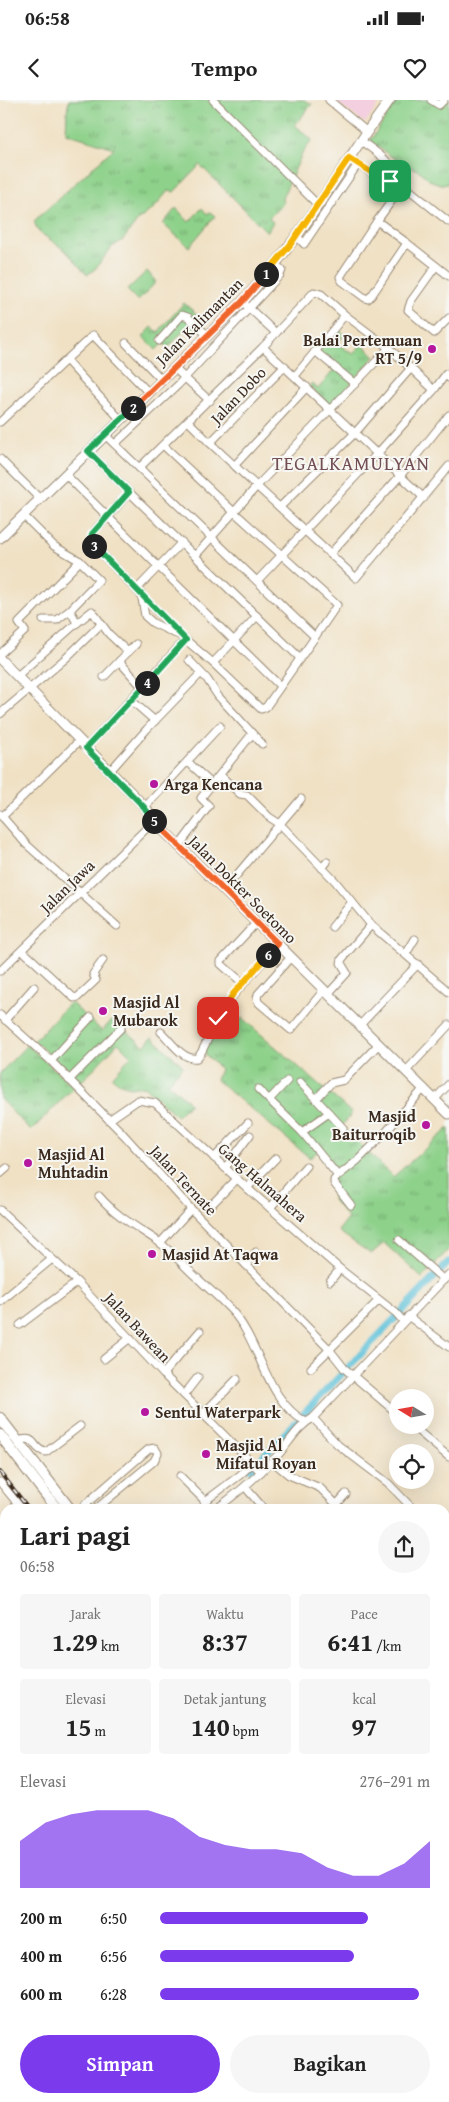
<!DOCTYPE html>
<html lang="id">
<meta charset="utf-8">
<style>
:root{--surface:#fff;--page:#f6f6f6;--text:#222;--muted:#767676;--accent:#7c3aed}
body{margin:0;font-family:"Gentium Book Plus",serif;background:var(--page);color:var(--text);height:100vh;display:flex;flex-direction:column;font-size:19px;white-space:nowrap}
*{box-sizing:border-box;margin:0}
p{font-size:16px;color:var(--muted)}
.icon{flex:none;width:28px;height:28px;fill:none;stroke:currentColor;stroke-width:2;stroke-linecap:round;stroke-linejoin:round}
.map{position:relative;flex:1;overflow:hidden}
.panel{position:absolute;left:0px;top:1404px;width:450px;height:599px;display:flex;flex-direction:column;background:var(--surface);border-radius:15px 15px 0 0;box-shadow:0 5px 20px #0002}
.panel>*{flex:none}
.needle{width:32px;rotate:281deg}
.fabs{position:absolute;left:389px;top:1289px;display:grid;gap:10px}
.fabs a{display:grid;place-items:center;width:45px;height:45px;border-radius:50%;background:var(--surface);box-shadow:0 5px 20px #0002;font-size:25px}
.pin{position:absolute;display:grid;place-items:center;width:42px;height:42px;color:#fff;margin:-21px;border-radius:10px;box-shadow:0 2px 8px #0006}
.km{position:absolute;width:25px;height:25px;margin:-12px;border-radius:50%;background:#222;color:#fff;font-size:14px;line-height:25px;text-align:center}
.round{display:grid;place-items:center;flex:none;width:52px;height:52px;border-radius:26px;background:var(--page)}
.overview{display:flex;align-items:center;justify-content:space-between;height:85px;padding:0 20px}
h1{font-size:28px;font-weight:600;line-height:38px}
.figures{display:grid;grid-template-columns:repeat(3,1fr);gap:8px;height:85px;padding:5px 20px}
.figures div{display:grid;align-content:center;border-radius:5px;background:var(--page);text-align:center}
.figures b{font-size:25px;font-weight:600}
.figures small{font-size:14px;font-weight:400}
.figures p{font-size:14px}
.chart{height:140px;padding:10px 20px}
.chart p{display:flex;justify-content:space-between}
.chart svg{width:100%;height:90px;margin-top:5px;fill:var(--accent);opacity:.7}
.cta{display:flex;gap:10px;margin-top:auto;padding:10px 20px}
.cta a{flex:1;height:58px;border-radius:30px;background:var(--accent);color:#fff;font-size:20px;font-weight:600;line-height:58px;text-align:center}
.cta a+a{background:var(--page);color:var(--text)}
ul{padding:0 20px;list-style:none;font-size:16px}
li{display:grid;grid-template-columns:80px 60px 1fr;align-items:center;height:38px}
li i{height:12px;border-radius:6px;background:var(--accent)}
.status{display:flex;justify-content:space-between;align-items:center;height:35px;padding:0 25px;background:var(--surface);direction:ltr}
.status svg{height:14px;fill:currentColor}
header{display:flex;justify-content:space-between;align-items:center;height:65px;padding:0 20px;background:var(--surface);font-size:22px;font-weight:600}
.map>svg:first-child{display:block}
.built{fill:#f3cfdf}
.grass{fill:url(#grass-tufts);stroke:#647e54}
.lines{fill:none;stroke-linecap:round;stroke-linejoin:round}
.canal{stroke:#5bc1d9;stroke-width:7}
.minor-casing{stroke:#968671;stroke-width:9}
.tertiary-casing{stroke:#968671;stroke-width:11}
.secondary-casing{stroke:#968671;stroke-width:12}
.minor{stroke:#fff;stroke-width:7}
.tertiary{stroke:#fff;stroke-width:9}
.secondary{stroke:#fff;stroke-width:10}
.rail-casing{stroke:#3b2a1e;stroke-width:4}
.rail{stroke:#f6f6f2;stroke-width:2;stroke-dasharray:5.5;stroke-linecap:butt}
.split-1-casing{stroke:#fff;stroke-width:10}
.split-2-casing{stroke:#fff;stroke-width:10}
.split-3-casing{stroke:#fff;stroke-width:10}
.split-4-casing{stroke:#fff;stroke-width:10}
.split-5-casing{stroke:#fff;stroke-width:10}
.split-6-casing{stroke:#fff;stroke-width:10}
.split-7-casing{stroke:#fff;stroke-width:10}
.split-1{stroke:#f5b400;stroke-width:6}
.split-2{stroke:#f0652b;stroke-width:6}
.split-3{stroke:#22a559;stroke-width:6}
.split-4{stroke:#22a559;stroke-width:6}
.split-5{stroke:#22a559;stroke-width:6}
.split-6{stroke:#f0652b;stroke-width:6}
.split-7{stroke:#f5b400;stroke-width:6}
.poi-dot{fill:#b5179e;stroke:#f6f6f2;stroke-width:2}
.labels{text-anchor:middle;stroke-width:4;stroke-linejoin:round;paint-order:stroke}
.street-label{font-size:16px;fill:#3b2a1e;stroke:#f6f6f2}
.poi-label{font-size:16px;font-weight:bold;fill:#3b2a1e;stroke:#f6f6f2;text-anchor:start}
.quarter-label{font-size:19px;letter-spacing:1px;fill:#734f54;stroke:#f6f6f2}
</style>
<div class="status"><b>06:58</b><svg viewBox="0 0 49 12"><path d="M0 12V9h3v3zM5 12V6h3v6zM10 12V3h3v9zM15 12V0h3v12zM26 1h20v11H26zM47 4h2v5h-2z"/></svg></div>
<header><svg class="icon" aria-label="back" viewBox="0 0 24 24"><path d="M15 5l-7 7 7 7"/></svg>Tempo<svg class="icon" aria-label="heart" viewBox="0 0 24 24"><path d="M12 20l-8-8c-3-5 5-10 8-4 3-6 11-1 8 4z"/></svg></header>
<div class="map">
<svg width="449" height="2002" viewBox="0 0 449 2002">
<defs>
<pattern id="grass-tufts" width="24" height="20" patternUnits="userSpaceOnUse" patternTransform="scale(1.25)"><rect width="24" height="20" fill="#8dd18a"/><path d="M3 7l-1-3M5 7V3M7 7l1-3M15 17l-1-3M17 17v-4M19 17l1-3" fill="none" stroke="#74aa70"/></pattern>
</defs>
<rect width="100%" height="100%" fill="#f6f6f2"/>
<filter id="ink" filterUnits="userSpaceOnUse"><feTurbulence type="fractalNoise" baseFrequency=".02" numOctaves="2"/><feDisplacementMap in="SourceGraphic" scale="10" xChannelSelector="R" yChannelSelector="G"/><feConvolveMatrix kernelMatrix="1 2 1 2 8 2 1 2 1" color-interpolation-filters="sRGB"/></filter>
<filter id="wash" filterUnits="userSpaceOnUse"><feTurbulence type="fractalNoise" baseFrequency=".0096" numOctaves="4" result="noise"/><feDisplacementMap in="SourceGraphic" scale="20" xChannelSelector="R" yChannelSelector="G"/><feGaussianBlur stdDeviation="1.12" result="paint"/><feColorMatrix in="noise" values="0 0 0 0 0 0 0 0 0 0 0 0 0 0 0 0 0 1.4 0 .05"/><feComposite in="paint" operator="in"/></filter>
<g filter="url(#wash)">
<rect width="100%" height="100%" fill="#f0e1c4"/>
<path class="built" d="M333 0H382L365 23Z"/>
<g class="grass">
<path d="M69 0H304L312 4 295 25 312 40 302 54 282 98 283 103 269 118 273 122 267 132 200 65 174 92 168 91 154 108 138 120 123 140 112 147 95 169 87 175 66 151 38 131 34 121 114 48 66 33 67 11Z"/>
<path d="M398 0H449V84H440L429 80 421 72 393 58 370 41Z"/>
<path d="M176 108 189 122 202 108 207 114 210 112 215 116 189 147 163 124Z"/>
<path d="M147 171 156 182 138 201 127 190Z"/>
<path d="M184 203 204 221 193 233 186 228 168 248 163 243 156 250 143 237 152 227 158 232Z"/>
<path d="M337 228 344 234 338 244 353 254 362 244 375 256 331 306 309 286 312 283 318 289 334 270 316 255Z"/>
<path d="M70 902 102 931 113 919 144 946 152 937 183 966 168 983 190 1003 177 1016 144 986C130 989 124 987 112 977L131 956 118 943 81 982 34 941Z"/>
<path d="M242 918 352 1013 342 1026 393 1077 449 1028V1149L422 1178 384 1143 371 1154 338 1131 348 1118 333 1100 331 1060 319 1050 310 1058 216 980 220 969 201 950 212 926 225 933Z"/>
<path d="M27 945 74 987 31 1031 0 999V973Z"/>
</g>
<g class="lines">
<g class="canal">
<path d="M251 1369 449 1162"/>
<path d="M196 1409 208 1400"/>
</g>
</g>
</g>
<g filter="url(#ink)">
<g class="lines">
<defs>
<g id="minor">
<path d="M213 0 318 105"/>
<path d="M329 0 366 31"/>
<path d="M431 0 439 5 444 0"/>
<path d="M361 41C378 53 393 63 401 83"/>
<path d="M349 58 373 74 390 81 401 83 449 122"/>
<path d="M377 121 407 143 372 195 368 199 365 198 342 181 340 177 377 121 403 85"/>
<path d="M297 136 304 144 358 64"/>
<path d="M407 143 449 176"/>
<path d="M436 166 411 201 408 210 434 233 449 218"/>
<path d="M247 206 276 233"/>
<path d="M159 241 182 215 188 217 207 235"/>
<path d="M126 243 162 280"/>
<path d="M263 247 424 398"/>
<path d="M315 251 355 284"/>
<path d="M174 268 210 301"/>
<path d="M295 276 345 215"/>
<path d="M120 319 66 260 93 235 149 293"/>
<path d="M188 321 210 343 356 478 449 366"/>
<path d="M0 322 66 260"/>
<path d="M210 343 285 266"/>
<path d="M115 344 178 285 280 175 282 170 275 164"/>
<path d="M163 345 233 411 337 505 315 537"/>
<path d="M88 351 129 392 108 417 280 586"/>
<path d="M0 359 40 399"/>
<path d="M235 365 307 287"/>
<path d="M139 368 263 247 314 192 321 194 345 215 389 248 434 290 446 274 449 278"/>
<path d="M65 374 108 417C101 424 89 433 91 443L181 536 213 563 261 609 266 607 315 537 105 335"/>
<path d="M129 392 300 558"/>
<path d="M280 407 355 333 411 268"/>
<path d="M330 454 400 376 449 315"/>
<path d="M195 456 257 386 389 248"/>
<path d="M257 481 377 354 434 290"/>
<path d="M137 489 182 442"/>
<path d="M141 493 145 516 153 523 176 534"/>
<path d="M43 520H57L70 510"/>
<path d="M77 523 92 511 109 534 128 552 136 544"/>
<path d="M0 554 25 531 19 523 80 461"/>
<path d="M189 560 207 579 218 596 262 644"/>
<path d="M119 561 143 588"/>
<path d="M213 563 257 516"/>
<path d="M17 576 77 523 70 510 99 480 80 461 54 446 23 415"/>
<path d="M104 577 128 552"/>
<path d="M131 600 155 621"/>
<path d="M0 614 66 558 101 524"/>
<path d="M86 648 185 540"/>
<path d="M188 662 212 684"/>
<path d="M110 671 147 629 201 573"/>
<path d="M220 675 240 694 247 695 269 717 280 724 335 781 371 825 449 892"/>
<path d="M145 707 220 626"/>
<path d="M0 714 26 744 117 826"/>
<path d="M2 717 79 641"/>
<path d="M179 746 209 706 201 698 252 634"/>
<path d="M322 768 327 762"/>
<path d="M224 790 301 699"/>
<path d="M332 827 352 802"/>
<path d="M22 850 74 898 78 897 96 880 93 874 103 860"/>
<path d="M406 854 415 839"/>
<path d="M291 857 258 894 257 899 259 903 291 930 324 890"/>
<path d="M0 871 154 721"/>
<path d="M243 883 221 864V861L256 823"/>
<path d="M328 894 347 873 341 863 342 859 371 825"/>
<path d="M0 915 51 961 124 1035 191 1109 329 1249 344 1268 398 1314"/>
<path d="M5 920 34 887"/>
<path d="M360 925 418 864"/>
<path d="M161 932C170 940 183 961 197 958L201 953 225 905 278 844"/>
<path d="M51 961 91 917"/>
<path d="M406 971 449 925"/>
<path d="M69 980 121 928"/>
<path d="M300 982 329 1013"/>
<path d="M258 989 302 1032 338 1076 357 1061 386 1032 424 988"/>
<path d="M316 999 331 983 344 980 379 944"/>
<path d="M435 999 449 984"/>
<path d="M269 1000 287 981"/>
<path d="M109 1020 138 1000 155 1003 247 1088 340 1169 396 1213 403 1221"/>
<path d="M302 1032 329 1013 343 1028"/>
<path d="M214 1058 248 1023"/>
<path d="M225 1068 250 1035"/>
<path d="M0 1074 7 1068"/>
<path d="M338 1076 334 1080V1083L351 1105"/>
<path d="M247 1088 276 1058"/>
<path d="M99 1096C116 1116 137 1127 159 1142 172 1152 183 1165 195 1176 207 1187 220 1198 231 1210 261 1242 265 1300 306 1322"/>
<path d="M208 1108 237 1079"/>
<path d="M270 1108 306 1066"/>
<path d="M0 1110 77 1182 163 1274 261 1372"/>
<path d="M399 1140 444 1180"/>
<path d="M160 1143 191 1109"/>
<path d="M246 1165 256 1152"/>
<path d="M330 1181 340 1169"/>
<path d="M0 1202 52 1159"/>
<path d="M408 1216 449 1247"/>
<path d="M20 1225 77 1182"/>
<path d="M104 1259 130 1238"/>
<path d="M311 1268 379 1200"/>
<path d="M163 1274 200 1231"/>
<path d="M184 1295 198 1277"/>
<path d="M203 1314 237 1279"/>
<path d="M313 1318 338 1345 388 1383 413 1409"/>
<path d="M411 1325 449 1357"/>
<path d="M18 1341C38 1334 31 1350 46 1352L80 1326"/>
<path d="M272 1361 289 1375 320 1388 341 1409"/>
<path d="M180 1376 205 1401"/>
<path d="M0 1382 22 1409"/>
<path d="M246 1388 264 1409"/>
<path d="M204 1402 240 1375 253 1363"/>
<path d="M337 1404 346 1394"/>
<path d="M80 1409 149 1349 155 1348 158 1353 154 1361 96 1409"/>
<path d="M216 1409C241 1391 257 1377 278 1355 289 1343 298 1326 313 1318L449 1174"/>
<path d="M445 1443 449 1448"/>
<path d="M0 1454 5 1448"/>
<path d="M0 1469 5 1473"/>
<path d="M445 1487 449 1488"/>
<path d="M0 1565 5 1570"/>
<path d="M0 1637 5 1631"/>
<path d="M445 1676 449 1678"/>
<path d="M0 1695 5 1698"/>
<path d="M445 1720 449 1713"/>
<path d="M445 1728 449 1730"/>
<path d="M0 1760 5 1755"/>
<path d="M0 1796 5 1800"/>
<path d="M445 1849 449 1851"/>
<path d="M445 1882 449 1876"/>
<path d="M445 1921 449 1926"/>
<path d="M445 1948 449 1953"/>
<path d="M160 1998 166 2002"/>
<path d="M222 1998 228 2002"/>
<path d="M290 1998 295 2002"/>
<path d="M152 2002 155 1998"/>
<path d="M343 2002 345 1998"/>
<path d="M400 2002 402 1998"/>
</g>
<g id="tertiary">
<path d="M0 438 242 202C258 184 275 166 289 146 325 99 354 47 390 0"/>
<path d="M0 559 145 707 154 721 449 1014"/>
</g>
<g id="secondary">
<path d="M0 1318 70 1409"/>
<path d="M0 1335 57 1409"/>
<path d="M445 1748 449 1751"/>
<path d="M445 1761 449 1764"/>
</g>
</defs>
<use href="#minor" class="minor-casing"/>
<use href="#tertiary" class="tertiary-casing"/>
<use href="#secondary" class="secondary-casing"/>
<use href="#minor" class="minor"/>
<use href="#tertiary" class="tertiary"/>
<use href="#secondary" class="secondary"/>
<defs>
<g id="rail">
<path d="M0 1372 29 1409"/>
<path d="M445 1926 449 1931"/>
</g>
</defs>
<use href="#rail" class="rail-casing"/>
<use href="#rail" class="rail"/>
</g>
</g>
<g class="lines" filter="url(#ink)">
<defs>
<path id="split-1" d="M266 174 290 145 349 58 374 74 390 81"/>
<path id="split-2" d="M133 308 242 202 266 174"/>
<path id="split-3" d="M94 446 90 441 92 434 129 392 88 351 133 308"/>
<path id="split-4" d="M94 446 186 540 147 583"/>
<path id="split-5" d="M147 583 86 648 144 707 154 721"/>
<path id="split-6" d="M154 721 278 844 268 855"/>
<path id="split-7" d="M218 918 233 894 268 855"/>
</defs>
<use href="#split-1" class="split-1-casing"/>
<use href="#split-2" class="split-2-casing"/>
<use href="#split-3" class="split-3-casing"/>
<use href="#split-4" class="split-4-casing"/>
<use href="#split-5" class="split-5-casing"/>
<use href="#split-6" class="split-6-casing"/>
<use href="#split-7" class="split-7-casing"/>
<use href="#split-1" class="split-1"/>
<use href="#split-2" class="split-2"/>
<use href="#split-3" class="split-3"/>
<use href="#split-4" class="split-4"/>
<use href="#split-5" class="split-5"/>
<use href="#split-6" class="split-6"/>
<use href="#split-7" class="split-7"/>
</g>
<g class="poi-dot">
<circle cx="432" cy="249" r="5"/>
<circle cx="154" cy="684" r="5"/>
<circle cx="103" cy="911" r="5"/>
<circle cx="426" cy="1025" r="5"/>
<circle cx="28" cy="1063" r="5"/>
<circle cx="152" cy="1154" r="5"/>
<circle cx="145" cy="1312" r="5"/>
<circle cx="206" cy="1354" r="5"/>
</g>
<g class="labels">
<g class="street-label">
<text transform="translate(199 221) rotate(-45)" y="6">Jalan Kalimantan</text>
<text transform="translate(238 295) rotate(-46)" y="6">Jalan Dobo</text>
<text transform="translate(67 786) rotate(-44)" y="6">Jalan Jawa</text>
<text transform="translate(243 789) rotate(45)" y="6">Jalan Dokter Soetomo</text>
<text transform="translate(184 1080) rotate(47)" y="6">Jalan Ternate</text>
<text transform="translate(263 1082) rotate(41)" y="6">Gang Halmahera</text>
<text transform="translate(138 1227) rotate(47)" y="6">Jalan Bawean</text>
</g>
<g class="poi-label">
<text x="422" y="246" text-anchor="end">Balai Pertemuan<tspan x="422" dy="18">RT 5/9</tspan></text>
<text x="164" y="690">Arga Kencana</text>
<text x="113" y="908">Masjid Al<tspan x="113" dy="18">Mubarok</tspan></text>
<text x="416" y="1022" text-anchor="end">Masjid<tspan x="416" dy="18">Baiturroqib</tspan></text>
<text x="38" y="1060">Masjid Al<tspan x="38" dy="18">Muhtadin</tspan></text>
<text x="162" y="1160">Masjid At Taqwa</text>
<text x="155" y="1318">Sentul Waterpark</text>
<text x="216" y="1351">Masjid Al<tspan x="216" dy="18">Mifatul Royan</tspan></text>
</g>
<g class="quarter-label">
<text x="351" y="370">TEGALKAMULYAN</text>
</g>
</g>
</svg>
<div class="fabs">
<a><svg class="needle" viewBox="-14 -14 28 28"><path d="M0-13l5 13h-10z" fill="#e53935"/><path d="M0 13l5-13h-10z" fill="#767676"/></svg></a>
<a><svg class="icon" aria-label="locate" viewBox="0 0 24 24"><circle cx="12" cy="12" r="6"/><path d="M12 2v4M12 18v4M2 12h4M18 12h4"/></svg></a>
</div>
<div class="pin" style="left:390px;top:81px;background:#1e9e55"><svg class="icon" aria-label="arrive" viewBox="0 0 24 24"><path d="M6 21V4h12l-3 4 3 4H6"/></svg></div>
<div class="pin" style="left:218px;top:918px;background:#d93025"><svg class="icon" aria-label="check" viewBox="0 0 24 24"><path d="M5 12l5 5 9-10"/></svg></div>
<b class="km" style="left:266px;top:174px">1</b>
<b class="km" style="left:133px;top:308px">2</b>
<b class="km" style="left:94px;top:446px">3</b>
<b class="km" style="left:147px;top:583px">4</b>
<b class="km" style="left:154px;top:721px">5</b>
<b class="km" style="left:268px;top:855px">6</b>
<section class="panel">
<div class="overview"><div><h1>Lari pagi</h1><p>06:58</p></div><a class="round"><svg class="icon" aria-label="share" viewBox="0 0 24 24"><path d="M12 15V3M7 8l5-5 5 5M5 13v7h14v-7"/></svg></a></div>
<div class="figures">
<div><p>Jarak</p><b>1.29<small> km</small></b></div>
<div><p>Waktu</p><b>8:37</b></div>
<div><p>Pace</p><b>6:41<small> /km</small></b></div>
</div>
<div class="figures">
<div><p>Elevasi</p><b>15<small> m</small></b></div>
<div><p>Detak jantung</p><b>140<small> bpm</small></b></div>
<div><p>kcal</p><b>97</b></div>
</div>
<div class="chart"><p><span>Elevasi</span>276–291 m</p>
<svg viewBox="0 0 160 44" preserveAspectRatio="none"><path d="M0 44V21L10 12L20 8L30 6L40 6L50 6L60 10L70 19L80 23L90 25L100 25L110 27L120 34L130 38L140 38L150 32L160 21V44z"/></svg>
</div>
<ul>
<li><b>200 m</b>6:50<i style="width:77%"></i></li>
<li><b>400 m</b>6:56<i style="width:72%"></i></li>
<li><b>600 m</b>6:28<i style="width:96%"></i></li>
</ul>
<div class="cta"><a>Simpan</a><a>Bagikan</a></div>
</section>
</div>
